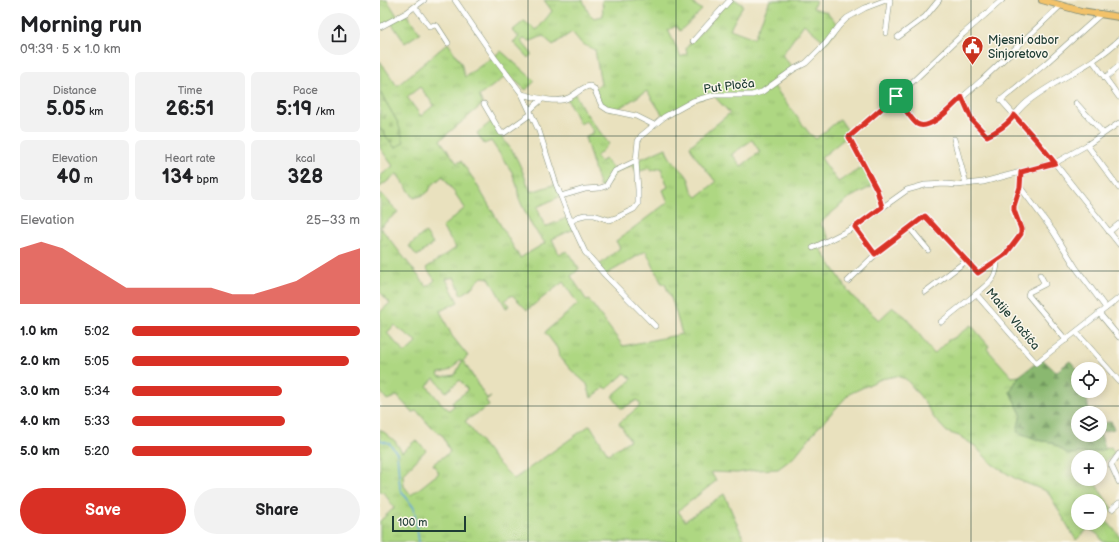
<!DOCTYPE html>
<meta charset="utf-8">
<style>
:root{--surface:#fff;--page:#f2f2f2;--text:#202124;--muted:#757577;--accent:#d93025}
body{margin:0;font-family:"Balsamiq Sans",sans-serif;background:var(--page);color:var(--text);height:100vh;display:flex;flex-direction:column;font-size:15px;white-space:nowrap}
*{box-sizing:border-box;margin:0}
p{font-size:13px;color:var(--muted)}
.icon{flex:none;width:22px;height:22px;fill:none;stroke:currentColor;stroke-width:2;stroke-linecap:round;stroke-linejoin:round}
.map{position:relative;flex:1;overflow:hidden}
.sheet{display:flex;flex-direction:column;background:var(--surface);width:380px}
.sheet>*{flex:none}
.buttons{position:absolute;left:691px;top:362px;display:grid;gap:8px}
.buttons a{display:grid;place-items:center;width:36px;height:36px;border-radius:50%;background:var(--surface);box-shadow:0 2px 10px #0003;font-size:20px}
.scale{position:absolute;left:12px;bottom:10px;width:74px;box-sizing:border-box;padding-left:4px;border:2px solid #1f3d34;border-top:0;font-size:11px;line-height:14px;white-space:nowrap;color:#1f3d34;-webkit-text-stroke:3px #fbf7ec;paint-order:stroke}
.pin{position:absolute;display:grid;place-items:center;width:34px;height:34px;color:#fff;margin:-17px;border-radius:8px;box-shadow:0 2px 6px #0006}
.round{display:grid;place-items:center;flex:none;width:42px;height:42px;border-radius:21px;background:var(--page)}
.summary{display:flex;align-items:center;justify-content:space-between;height:68px;padding:0 20px}
h1{font-size:22px;font-weight:800;line-height:30px}
.stats{display:grid;grid-template-columns:repeat(3,1fr);gap:6px;height:68px;padding:4px 20px}
.stats div{display:grid;align-content:center;border-radius:6px;background:var(--page);text-align:center}
.stats b{font-size:20px;font-weight:800}
.stats small{font-size:11px;font-weight:400}
.stats p{font-size:11px}
.chart{height:112px;padding:8px 20px}
.chart p{display:flex;justify-content:space-between}
.chart svg{width:100%;height:72px;margin-top:4px;fill:var(--accent);opacity:.7}
.primary-button{display:flex;gap:8px;margin-top:auto;padding:8px 20px}
.primary-button a{flex:1;height:46px;border-radius:24px;background:var(--accent);color:#fff;font-size:16px;font-weight:800;line-height:46px;text-align:center}
.primary-button a+a{background:var(--page);color:var(--text)}
ul{padding:0 20px;list-style:none;font-size:13px}
li{display:grid;grid-template-columns:64px 48px 1fr;align-items:center;height:30px}
li i{height:10px;border-radius:5px;background:var(--accent)}
main{display:flex;flex:1;min-height:0}
.map>svg:first-child{display:block}
.grass{fill:url(#grass-tufts);stroke:#668a5b;fill-rule:evenodd}
.forest{fill:url(#forest-firs);stroke:#547a52}
.cemetery{fill:url(#cemetery-stones);stroke:#668a5b}
.lines{fill:none;stroke-linecap:round;stroke-linejoin:round}
.stream{stroke:#64a8d9;stroke-width:1.5}
.minor-casing{stroke:#848f79;stroke-width:6}
.major-casing{stroke:#848f79;stroke-width:8}
.minor{stroke:#fff;stroke-width:5}
.major{stroke:#f2c26a;stroke-width:6}
.route-casing{stroke:#fff;stroke-width:8}
.route{stroke:#d93025;stroke-width:5}
.grid{fill:none;stroke:#1f3d34;stroke-width:1;stroke-opacity:0.55}
.labels{text-anchor:middle;stroke-width:3;stroke-linejoin:round;paint-order:stroke}
.poi-label{font-size:12px;fill:#1f3d34;stroke:#fbf7ec;text-anchor:start}
.street-label{font-size:12px;fill:#1f3d34;stroke:#fbf7ec}
</style>
<main>
<section class="sheet">
<div class="summary"><div><h1>Morning run</h1><p>09:39 · 5 × 1.0 km</p></div><a class="round"><svg class="icon" aria-label="share" viewBox="0 0 24 24"><path d="M12 15V3M7 8l5-5 5 5M5 13v7h14v-7"/></svg></a></div>
<div class="stats">
<div><p>Distance</p><b>5.05<small> km</small></b></div>
<div><p>Time</p><b>26:51</b></div>
<div><p>Pace</p><b>5:19<small> /km</small></b></div>
</div>
<div class="stats">
<div><p>Elevation</p><b>40<small> m</small></b></div>
<div><p>Heart rate</p><b>134<small> bpm</small></b></div>
<div><p>kcal</p><b>328</b></div>
</div>
<div class="chart"><p><span>Elevation</span>25–33 m</p>
<svg viewBox="0 0 160 44" preserveAspectRatio="none"><path d="M0 44V10L10 6L20 10L30 18L40 26L50 34L60 34L70 34L80 34L90 34L100 38L110 38L120 34L130 30L140 22L150 14L160 10V44z"/></svg>
</div>
<ul>
<li><b>1.0 km</b>5:02<i style="width:100%"></i></li>
<li><b>2.0 km</b>5:05<i style="width:95%"></i></li>
<li><b>3.0 km</b>5:34<i style="width:66%"></i></li>
<li><b>4.0 km</b>5:33<i style="width:67%"></i></li>
<li><b>5.0 km</b>5:20<i style="width:79%"></i></li>
</ul>
<div class="primary-button"><a>Save</a><a>Share</a></div>
</section>
<div class="map">
<svg width="739" height="542" viewBox="0 0 739 542">
<defs>
<pattern id="grass-tufts" width="24" height="20" patternUnits="userSpaceOnUse"><rect width="24" height="20" fill="#aed782"/><path d="M3 7l-1-3M5 7V3M7 7l1-3M15 17l-1-3M17 17v-4M19 17l1-3" fill="none" stroke="#95b971"/></pattern>
<pattern id="forest-firs" width="22" height="20" patternUnits="userSpaceOnUse"><rect width="22" height="20" fill="#8ab870"/><path d="M5 1l3.5 6h-7zM16 11l3.5 6h-7z" fill="#70975d"/></pattern>
<pattern id="cemetery-stones" width="16" height="16" patternUnits="userSpaceOnUse"><rect width="16" height="16" fill="#aed782"/><path d="M2 7V4a2 2 0 0 1 4 0v3zM10 15v-3a2 2 0 0 1 4 0v3z" fill="#95b971"/></pattern>
</defs>
<rect width="100%" height="100%" fill="#fbf7ec"/>
<filter id="ink" filterUnits="userSpaceOnUse"><feTurbulence type="fractalNoise" baseFrequency=".025" numOctaves="2"/><feDisplacementMap in="SourceGraphic" scale="8" xChannelSelector="R" yChannelSelector="G"/><feConvolveMatrix kernelMatrix="1 2 1 2 8 2 1 2 1" color-interpolation-filters="sRGB"/></filter>
<filter id="wash" filterUnits="userSpaceOnUse"><feTurbulence type="fractalNoise" baseFrequency=".012" numOctaves="4" result="noise"/><feDisplacementMap in="SourceGraphic" scale="16" xChannelSelector="R" yChannelSelector="G"/><feGaussianBlur stdDeviation="0.9" result="paint"/><feColorMatrix in="noise" values="0 0 0 0 0 0 0 0 0 0 0 0 0 0 0 0 0 1.4 0 .05"/><feComposite in="paint" operator="in"/></filter>
<g filter="url(#wash)">
<rect width="100%" height="100%" fill="#e9e1be"/>
<g class="grass">
<path d="M0 0H7L18 17 27 15 40 33 25 43 10 21 0 27Z"/>
<path d="M164 0H203L208 12 214 18 223 16 222 0H309L322 10 300 31 296 26 288 30 301 57 307 54 306 48 350 0H356L363 5 350 29 374 38 390 0H436L433 8 447 12 459 26 446 43 424 24 402 55 414 69 393 85 429 133 436 139 460 119 470 134 441 158 458 182 483 167 493 186 469 198 440 223 450 239 438 245 469 292 474 298 499 320 513 307 527 318 554 354 568 340 574 338 591 325 609 346 607 349 632 377 639 376 630 392 641 414 638 427 645 435 661 441 671 442 688 454 711 453 731 447 735 454 720 465V457H698V479H712L732 509 723 517 739 535V542H723C720 536 715 531 708 529L696 540 668 492 636 479 612 464 595 446 579 436 567 432 554 418 544 401 526 379 516 376 501 379 469 394 435 431 414 457 398 469 376 470 357 473 331 472 336 481 298 511 305 521 344 494 365 542H0V521L14 508 5 494 0 491V429L15 441 22 452 36 440 46 450 23 474 24 486 31 495 59 473 53 464 70 452 63 436 50 426 37 411 32 412 17 396 7 400 0 391V315L1 311 10 303 0 292V227L47 287 55 280 46 268 76 248 62 227 85 208 63 176 51 186 49 191 44 195 34 198 17 174 0 187V176L13 166 0 148V128L15 148 18 123 0 92V61L17 86 68 43 81 63 85 77 121 51 155 81 146 90 128 75 99 96 103 104 60 140 77 163 81 161 94 180 140 258 165 243 152 226 139 199 137 186 132 172 111 141 104 144 97 133 112 121C118 133 125 141 133 152 141 165 145 179 151 192L176 184 181 196 157 207 165 227 189 217 194 229 172 239 179 254 187 251 199 269 191 276 207 301 209 300 243 346 302 334 293 303 285 284H282L266 251 225 275 218 266 240 248 236 241 288 202 283 190 288 187 281 168 271 171 270 168 257 172 252 165 236 172 226 186 220 188 205 137 214 132 206 121 200 124 187 99 195 94 203 109 229 144 216 157 220 162 225 159 235 171 256 161 286 148C288 162 302 167 308 178 312 186 310 191 317 197L336 182 315 156 310 146 350 113 333 95 313 101 284 117 267 91 234 111 222 106 214 89 221 84 215 50 202 44 192 32 173 45 163 36 151 41 143 39 141 41 152 54 148 58 133 42 139 37 132 31 144 21 157 30 172 11ZM40 87 54 105 41 116 27 97ZM372 140 380 152 361 166 352 154ZM74 277 80 291 79 292 81 295 89 290 102 277 109 278 126 308 128 307 129 304 125 300 132 295 147 310 183 282 198 304 165 332 177 348 180 357 191 370 207 384 211 398 225 387 227 389 245 373 252 379 232 396 242 409 257 400 261 405 239 423 250 440 228 454 210 425 134 479 116 461 85 421 109 406 106 401 111 397 107 399 89 370 83 361 88 356 72 336 60 311 78 302 66 279ZM14 325 37 342 25 353 7 333ZM79 360 82 361 75 375 61 377 58 375 59 373C69 372 74 368 79 360ZM54 378 66 392 80 380 87 389 86 392 72 402 74 406 69 410 60 402 47 386ZM698 501H720V523H698Z"/>
<path d="M0 192 18 212 0 227Z"/>
<path d="M45 232 53 244 37 256 29 246Z"/>
</g>
<path class="forest" d="M662 359 676 372 690 361 698 370V391H706L709 413H698V435H720V425L731 421 734 429 720 432 725 449 711 453 688 454 671 442 661 441 637 432 641 414 630 392 639 376Z"/>
<path class="cemetery" d="M0 92 18 123 24 142 15 148 0 128Z"/>
<g class="lines">
<path class="stream" d="M0 440 9 443 17 453 20 489 34 508 39 542"/>
</g>
</g>
<g filter="url(#ink)">
<g class="lines">
<defs>
<g id="minor">
<path d="M75 0 114 57 142 94 159 131 176 184 191 222 205 252 225 275 275 326"/>
<path d="M35 7 50 27 54 25 57 26 68 43"/>
<path d="M721 14 665 64 621 100 658 142 739 244"/>
<path d="M0 27 26 13 44 0"/>
<path d="M506 33 510 0"/>
<path d="M518 37 545 17 559 0"/>
<path d="M313 41 350 0"/>
<path d="M713 61 739 97"/>
<path d="M725 78 739 66"/>
<path d="M142 94C154 97 177 104 188 98 196 95 201 87 210 86L214 89 222 106 228 110 256 116 274 125"/>
<path d="M516 96 536 124 544 126 554 122 602 80 681 5"/>
<path d="M583 97 592 120 607 136C615 132 627 125 632 118 637 112 641 107 647 102 676 79 712 66 739 40"/>
<path d="M696 103 723 133"/>
<path d="M104 104 121 133H124L151 114"/>
<path d="M150 110 162 99"/>
<path d="M574 139 586 184"/>
<path d="M707 145 739 188"/>
<path d="M640 187 673 231 696 268 726 308"/>
<path d="M181 196 205 189 220 188 226 186 235 171 256 161 258 141 261 136 284 117 313 101 334 95H372L382 92 414 69 426 63 446 43 459 26 467 18 485 8 506 0"/>
<path d="M503 207 497 190 469 137 527 87 583 34 622 0"/>
<path d="M191 222 197 217 205 215H214L229 220 236 218 254 209 258 204V190L256 161"/>
<path d="M475 227 495 254"/>
<path d="M529 227 548 250"/>
<path d="M729 232 739 224"/>
<path d="M433 248 475 227 527 190 545 185 566 184 577 185 603 182 675 163 707 145 739 123"/>
<path d="M617 261C617 279 609 283 596 294L656 363 739 298"/>
<path d="M660 275 665 284 649 292 648 295 686 340"/>
<path d="M468 281 500 250 545 216 598 273 626 254 641 234V229L634 210V206L640 187 641 172"/>
<path d="M545 292 586 261"/>
<path d="M719 313 739 337"/>
<path d="M561 322 596 294"/>
<path d="M696 332 739 381"/>
<path d="M739 454 731 465 739 482"/>
<path d="M732 509 739 503"/>
</g>
<path id="major" d="M662 0 701 11 739 17"/>
</defs>
<use href="#minor" class="minor-casing"/>
<use href="#major" class="major-casing"/>
<use href="#minor" class="minor"/>
<use href="#major" class="major"/>
</g>
</g>
<g class="lines" filter="url(#ink)">
<defs>
<path id="route" d="M516 96C520 102 532 121 537 124 550 132 573 105 582 97L592 120 607 136C616 132 629 124 634 115L658 142 675 163 641 172 640 187 634 206V210L641 229V234L626 254 598 273 545 216 495 254 475 227 502 207 497 190 469 137Z"/>
</defs>
<use href="#route" class="route-casing"/>
<use href="#route" class="route"/>
</g>
<path class="grid" d="M148 0V542M296 0V542M443 0V542M591 0V542M0 136H739M0 271H739M0 406H739"/>
<defs>
<symbol id="civic-pin" viewBox="-11 -11 22 30"><path d="M0 17L-7.5 6A9.5 9.5 0 1 1 7.5 6Z" fill="#c8321e" stroke="#fbf7ec"/><path d="M-.6-6.5H3V-4.5H.6V-3L4-1V1h2V6H-6V1h2V-1L-.6-3ZM-1.2 2.5V6h2.4V2.5Z" fill="#fff"/></symbol>
</defs>
<g fill-rule="evenodd">
<use href="#civic-pin" x="580" y="34" width="25" height="34"/>
</g>
<g class="labels">
<g class="poi-label">
<text x="608" y="44">Mjesni odbor<tspan x="608" dy="14">Sinjoretovo</tspan></text>
</g>
<g class="street-label">
<text transform="translate(349 86) rotate(-7)" y="4">Put Ploča</text>
<text transform="translate(633 319) rotate(50)" y="4">Matije Vlačića</text>
</g>
</g>
</svg>
<div class="buttons">
<a><svg class="icon" aria-label="locate" viewBox="0 0 24 24"><circle cx="12" cy="12" r="6"/><path d="M12 2v4M12 18v4M2 12h4M18 12h4"/></svg></a>
<a><svg class="icon" aria-label="layers" viewBox="0 0 24 24"><path d="M12 4l9 5-9 5-9-5zM3 14l9 5 9-5"/></svg></a>
<a>+</a>
<a>−</a>
</div>
<div class="scale">100 m</div>
<div class="pin" style="left:516px;top:96px;background:#1e9e55"><svg class="icon" aria-label="arrive" viewBox="0 0 24 24"><path d="M6 21V4h12l-3 4 3 4H6"/></svg></div>
</div>
</main>
